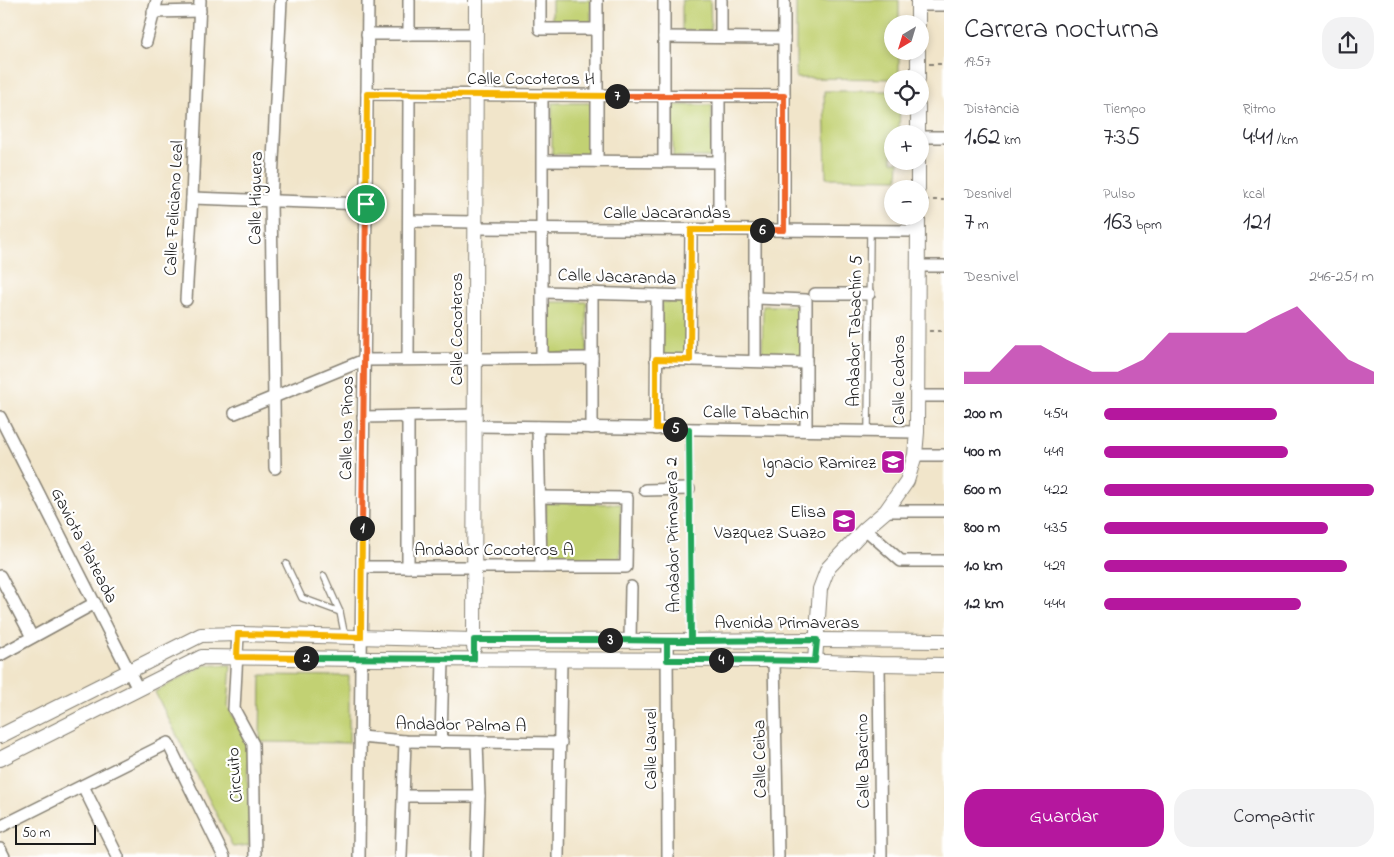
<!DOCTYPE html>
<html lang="es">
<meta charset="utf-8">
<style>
:root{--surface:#fff;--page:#f2f2f3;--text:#2b2b33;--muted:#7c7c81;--accent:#b5179e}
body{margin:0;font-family:"Indie Flower",sans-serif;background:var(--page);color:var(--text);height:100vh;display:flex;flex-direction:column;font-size:19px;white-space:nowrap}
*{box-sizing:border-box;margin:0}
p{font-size:16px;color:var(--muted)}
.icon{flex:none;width:28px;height:28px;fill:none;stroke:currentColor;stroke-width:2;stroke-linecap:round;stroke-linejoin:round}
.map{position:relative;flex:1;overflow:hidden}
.details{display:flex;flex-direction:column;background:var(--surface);width:450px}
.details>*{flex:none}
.needle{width:32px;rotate:218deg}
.buttons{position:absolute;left:884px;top:15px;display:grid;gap:10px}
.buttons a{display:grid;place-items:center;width:45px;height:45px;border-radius:50%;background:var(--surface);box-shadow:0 2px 8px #0003;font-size:25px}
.scale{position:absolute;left:15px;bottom:12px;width:81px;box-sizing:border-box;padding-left:5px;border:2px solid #1c1c1c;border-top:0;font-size:14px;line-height:18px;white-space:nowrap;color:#1c1c1c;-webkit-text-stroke:4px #fff;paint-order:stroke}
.pin{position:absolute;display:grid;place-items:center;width:42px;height:42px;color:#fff;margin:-21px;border:2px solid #fff;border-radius:50%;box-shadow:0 1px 5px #0007}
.km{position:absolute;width:25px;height:25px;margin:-12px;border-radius:50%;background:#222;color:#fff;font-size:14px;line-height:25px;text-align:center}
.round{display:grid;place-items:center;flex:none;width:52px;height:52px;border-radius:20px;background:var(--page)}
.head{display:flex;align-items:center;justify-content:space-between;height:85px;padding:0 20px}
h1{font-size:28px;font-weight:600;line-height:38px}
.metrics{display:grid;grid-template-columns:repeat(3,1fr);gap:8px;height:85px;padding:5px 20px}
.metrics div{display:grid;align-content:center}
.metrics b{font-size:25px;font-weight:600}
.metrics small{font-size:14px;font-weight:400}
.metrics p{font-size:14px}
.chart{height:140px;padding:10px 20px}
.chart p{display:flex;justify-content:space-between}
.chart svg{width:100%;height:90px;margin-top:5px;fill:var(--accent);opacity:.7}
.button{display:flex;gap:10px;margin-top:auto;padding:10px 20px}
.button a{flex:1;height:58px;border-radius:20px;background:var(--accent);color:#fff;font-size:20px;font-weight:600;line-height:58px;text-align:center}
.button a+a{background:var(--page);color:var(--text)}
ul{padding:0 20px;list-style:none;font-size:16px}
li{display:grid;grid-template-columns:80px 60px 1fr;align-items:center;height:38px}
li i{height:12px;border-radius:6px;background:var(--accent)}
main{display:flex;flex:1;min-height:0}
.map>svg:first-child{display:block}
.green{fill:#c2d173;stroke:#6f7648}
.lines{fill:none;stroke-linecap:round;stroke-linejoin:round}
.service-casing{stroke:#868073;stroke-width:8}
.minor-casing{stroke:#868073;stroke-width:14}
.tertiary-casing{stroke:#868073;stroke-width:16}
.path{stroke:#868073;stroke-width:2;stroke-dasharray:4 4;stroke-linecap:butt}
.service{stroke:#fff;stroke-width:5.5}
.minor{stroke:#fff;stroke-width:11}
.tertiary{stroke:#fff;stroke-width:14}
.split-1-casing{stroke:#fff;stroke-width:10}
.split-2-casing{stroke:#fff;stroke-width:10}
.split-3-casing{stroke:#fff;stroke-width:10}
.split-4-casing{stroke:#fff;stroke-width:10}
.split-5-casing{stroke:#fff;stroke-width:10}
.split-6-casing{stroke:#fff;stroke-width:10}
.split-7-casing{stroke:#fff;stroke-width:10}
.split-8-casing{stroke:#fff;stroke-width:10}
.split-1{stroke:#f0652b;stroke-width:6}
.split-2{stroke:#f5b400;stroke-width:6}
.split-3{stroke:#22a559;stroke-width:6}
.split-4{stroke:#22a559;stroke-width:6}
.split-5{stroke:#22a559;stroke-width:6}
.split-6{stroke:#f5b400;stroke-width:6}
.split-7{stroke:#f0652b;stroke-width:6}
.split-8{stroke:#f5b400;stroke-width:6}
.labels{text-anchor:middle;stroke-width:4.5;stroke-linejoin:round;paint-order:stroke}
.street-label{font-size:18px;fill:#1c1c1c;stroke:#fff}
.poi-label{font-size:18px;fill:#1c1c1c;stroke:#fff;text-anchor:end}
</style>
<main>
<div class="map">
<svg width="944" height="857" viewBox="0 0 944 857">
<rect width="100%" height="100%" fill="#fff"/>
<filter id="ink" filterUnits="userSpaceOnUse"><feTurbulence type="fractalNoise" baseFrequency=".02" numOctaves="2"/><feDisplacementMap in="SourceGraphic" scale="10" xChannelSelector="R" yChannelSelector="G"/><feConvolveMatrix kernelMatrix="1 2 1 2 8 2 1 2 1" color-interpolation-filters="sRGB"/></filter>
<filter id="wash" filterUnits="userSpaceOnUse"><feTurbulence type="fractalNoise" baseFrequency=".0096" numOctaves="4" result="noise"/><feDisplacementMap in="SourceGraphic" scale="20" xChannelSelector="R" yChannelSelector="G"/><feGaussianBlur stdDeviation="1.12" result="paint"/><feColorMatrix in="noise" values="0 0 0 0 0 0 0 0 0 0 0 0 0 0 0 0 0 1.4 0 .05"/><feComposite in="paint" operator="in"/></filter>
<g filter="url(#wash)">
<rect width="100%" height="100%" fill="#f1e5ca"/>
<g class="green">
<path d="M552 0H591V27L552 26Z"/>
<path d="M682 0H710L711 31H682Z"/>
<path d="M796 0H899V24H892V51H899V79L796 78Z"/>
<path d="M824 91H892V106H900L899 134H892V161H899L898 179 826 178Z"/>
<path d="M552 103H591V155L552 154Z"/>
<rect x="673" y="105" width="39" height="52"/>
<path d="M548 302H587V354L548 353Z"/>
<path d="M661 302H687V357L661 356Z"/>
<path d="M763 306H802L801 357H762Z"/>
<path d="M546 503 621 504 620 564 546 563Z"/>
<path d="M205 665H231L228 707 247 743 249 845 233 847 155 692Z"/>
<path d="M261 675 349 676V743L260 742Z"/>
</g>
</g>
<g filter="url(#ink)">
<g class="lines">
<defs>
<g id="service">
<path d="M689 429 691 641"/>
<path d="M868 431 870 231"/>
<path d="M286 564 302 598 340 612"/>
<path d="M324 576 340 612 345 637"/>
</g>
<g id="minor">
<path d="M540 0V29H597"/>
<path d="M597 0V161"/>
<path d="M664 0V162"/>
<path d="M721 0V37"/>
<path d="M918 5H944"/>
<path d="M153 12 200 11"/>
<path d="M367 34H476"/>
<path d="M409 34V0"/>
<path d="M664 37 784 38"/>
<path d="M146 42 157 0"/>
<path d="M367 94 784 96"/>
<path d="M719 96V230"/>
<path d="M920 137H944"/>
<path d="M543 161 719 162"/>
<path d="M192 198 366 204"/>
<path d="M409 221 475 222"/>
<path d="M476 228 918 231"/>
<path d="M755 230V361"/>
<path d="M784 230V0"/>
<path d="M917 266H944"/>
<path d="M543 292 691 296"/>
<path d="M592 293V428"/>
<path d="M815 294H869"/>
<path d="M755 298 806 300V430"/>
<path d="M186 300 192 198 200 0"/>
<path d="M542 358V95"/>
<path d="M408 359 409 95"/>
<path d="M656 359 806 363"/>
<path d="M690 360 691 230"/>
<path d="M917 396H944"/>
<path d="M235 413 364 360 592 358"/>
<path d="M403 416 408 421V567"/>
<path d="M0 417 138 689"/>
<path d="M363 417 475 415"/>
<path d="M475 426 917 432"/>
<path d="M538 427 541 567"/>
<path d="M656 429 657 295"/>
<path d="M915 455H944"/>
<path d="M275 468 271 201 281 0"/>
<path d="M645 490 689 489"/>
<path d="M886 511H944"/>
<path d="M865 529 901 561H944"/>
<path d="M362 567H626L627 498 540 497"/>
<path d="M0 576 32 637"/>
<path d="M238 634 234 709 253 744 255 857"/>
<path d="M630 640 631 587"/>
<path d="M667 641 668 857"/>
<path d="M0 655 95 603"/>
<path d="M774 660 778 857"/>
<path d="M879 664 881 857"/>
<path d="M360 737 405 741 561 743"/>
<path d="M441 742 443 659"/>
<path d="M477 742 479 796 477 857"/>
<path d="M83 786 118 857"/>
<path d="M404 796H479"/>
<path d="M0 827 168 743 224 857"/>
<path d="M0 849 4 857"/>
<path d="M359 857 368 0"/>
<path d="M401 857 405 741"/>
<path d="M558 857 561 660"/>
</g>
<g id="tertiary">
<path d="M918 24V0"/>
<path d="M918 79V51"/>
<path d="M918 134V106"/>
<path d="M918 189V161"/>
<path d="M474 647 476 0"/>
<path d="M815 661 820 589 828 568 865 529 886 511 907 481 915 455 917 432 918 216"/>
<path d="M0 736 201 635 238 634 474 640 667 641 817 640 944 641"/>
<path d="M0 759 202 657 361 659 774 660 879 664 944 665"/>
</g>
</defs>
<use href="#service" class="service-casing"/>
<use href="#minor" class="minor-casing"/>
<use href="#tertiary" class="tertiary-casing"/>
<g class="path">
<path d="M929 64H944"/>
<path d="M925 200H944"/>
<path d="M929 331H944"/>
</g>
<use href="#service" class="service"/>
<use href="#minor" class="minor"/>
<use href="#tertiary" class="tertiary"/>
</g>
</g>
<g class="lines" filter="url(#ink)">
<defs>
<path id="split-1" d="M362 528 366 204"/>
<path id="split-2" d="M306 658 237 657 238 634 361 637 362 528"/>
<path id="split-3" d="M306 658 474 659V640H610"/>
<path id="split-4" d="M610 640 691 641 817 640 815 661 721 660"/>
<path id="split-5" d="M675 429H689L691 641H667V660H721"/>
<path id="split-6" d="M675 429 656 428V359L690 360 691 230H762"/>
<path id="split-7" d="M617 96H784V230H762"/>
<path id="split-8" d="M366 204 367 94 617 96"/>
</defs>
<use href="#split-1" class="split-1-casing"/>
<use href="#split-2" class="split-2-casing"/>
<use href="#split-3" class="split-3-casing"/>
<use href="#split-4" class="split-4-casing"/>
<use href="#split-5" class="split-5-casing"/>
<use href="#split-6" class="split-6-casing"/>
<use href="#split-7" class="split-7-casing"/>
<use href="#split-8" class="split-8-casing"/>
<use href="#split-1" class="split-1"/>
<use href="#split-2" class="split-2"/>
<use href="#split-3" class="split-3"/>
<use href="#split-4" class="split-4"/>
<use href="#split-5" class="split-5"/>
<use href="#split-6" class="split-6"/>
<use href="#split-7" class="split-7"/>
<use href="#split-8" class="split-8"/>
</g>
<defs>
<symbol id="school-square" viewBox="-11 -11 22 22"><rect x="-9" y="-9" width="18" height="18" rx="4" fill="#b5179e" stroke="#fff"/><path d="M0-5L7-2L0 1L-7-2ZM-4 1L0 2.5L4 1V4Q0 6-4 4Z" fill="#fff"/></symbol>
</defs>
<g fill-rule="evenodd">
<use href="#school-square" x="879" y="448" width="28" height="28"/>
<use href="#school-square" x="830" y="507" width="28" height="28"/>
</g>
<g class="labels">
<g class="street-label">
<text x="531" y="84">Calle Cocoteros H</text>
<text transform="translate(255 198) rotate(-89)" y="6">Calle Higuera</text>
<text transform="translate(173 208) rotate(-87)" y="6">Calle Feliciano Leal</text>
<text x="667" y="218">Calle Jacarandas</text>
<text transform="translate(617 276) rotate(2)" y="6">Calle Jacaranda</text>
<text transform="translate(456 329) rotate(-90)" y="6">Calle Cocoteros</text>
<text transform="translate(854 331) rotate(-89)" y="6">Andador Tabachín 5</text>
<text transform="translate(898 380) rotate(-90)" y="6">Calle Cedros</text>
<text transform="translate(756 412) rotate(1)" y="6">Calle Tabachin</text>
<text transform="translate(346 428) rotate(-89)" y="6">Calle los Pinos</text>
<text transform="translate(672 535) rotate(-91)" y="6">Andador Primavera 2</text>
<text transform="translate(85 545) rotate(63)" y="6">Gaviota Plateada</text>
<text x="494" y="555">Andador Cocoteros A</text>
<text x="787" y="628">Avenida Primaveras</text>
<text transform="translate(461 724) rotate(1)" y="6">Andador Palma A</text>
<text transform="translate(650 749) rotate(-90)" y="6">Calle Laurel</text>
<text transform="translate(759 759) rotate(-91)" y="6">Calle Ceiba</text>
<text transform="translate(862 761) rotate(-91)" y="6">Calle Barcino</text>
<text transform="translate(234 775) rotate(-94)" y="6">Circuito</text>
</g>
<g class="poi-label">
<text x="876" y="468">Ignacio Ramirez</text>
<text x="826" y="517">Elisa<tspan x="826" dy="21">Vazquez Suazo</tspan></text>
</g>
</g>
</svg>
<div class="buttons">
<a><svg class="needle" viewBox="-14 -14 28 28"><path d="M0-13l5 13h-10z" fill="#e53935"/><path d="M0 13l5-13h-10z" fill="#7c7c81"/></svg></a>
<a><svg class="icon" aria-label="locate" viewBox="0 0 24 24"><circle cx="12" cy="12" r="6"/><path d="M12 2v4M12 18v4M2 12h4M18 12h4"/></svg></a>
<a>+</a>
<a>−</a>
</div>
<div class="scale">50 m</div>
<div class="pin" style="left:366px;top:204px;background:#1e9e55"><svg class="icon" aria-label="arrive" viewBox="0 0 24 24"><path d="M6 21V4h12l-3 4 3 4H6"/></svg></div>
<b class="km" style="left:362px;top:528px">1</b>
<b class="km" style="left:306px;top:658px">2</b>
<b class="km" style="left:610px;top:640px">3</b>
<b class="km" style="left:721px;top:660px">4</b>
<b class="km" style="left:675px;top:429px">5</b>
<b class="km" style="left:762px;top:230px">6</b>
<b class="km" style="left:617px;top:96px">7</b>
</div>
<section class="details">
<div class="head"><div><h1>Carrera nocturna</h1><p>19:57</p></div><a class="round"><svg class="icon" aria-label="share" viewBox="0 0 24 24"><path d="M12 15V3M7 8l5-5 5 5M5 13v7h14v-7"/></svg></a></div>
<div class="metrics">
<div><p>Distancia</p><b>1.62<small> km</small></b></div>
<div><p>Tiempo</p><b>7:35</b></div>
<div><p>Ritmo</p><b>4:41<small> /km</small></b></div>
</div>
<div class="metrics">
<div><p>Desnivel</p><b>7<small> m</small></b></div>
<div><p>Pulso</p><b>163<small> bpm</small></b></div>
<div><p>kcal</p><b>121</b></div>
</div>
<div class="chart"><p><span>Desnivel</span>246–251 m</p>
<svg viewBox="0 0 160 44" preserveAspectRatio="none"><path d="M0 44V38L10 38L20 25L30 25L40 32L50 38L60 38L70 32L80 19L90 19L100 19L110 19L120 12L130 6L140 19L150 32L160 38V44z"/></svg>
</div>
<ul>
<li><b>200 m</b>4:54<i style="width:64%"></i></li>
<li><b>400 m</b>4:49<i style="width:68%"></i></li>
<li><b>600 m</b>4:22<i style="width:100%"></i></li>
<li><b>800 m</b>4:35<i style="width:83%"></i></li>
<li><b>1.0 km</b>4:29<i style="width:90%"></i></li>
<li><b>1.2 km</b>4:44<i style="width:73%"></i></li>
</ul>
<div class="button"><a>Guardar</a><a>Compartir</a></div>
</section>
</main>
